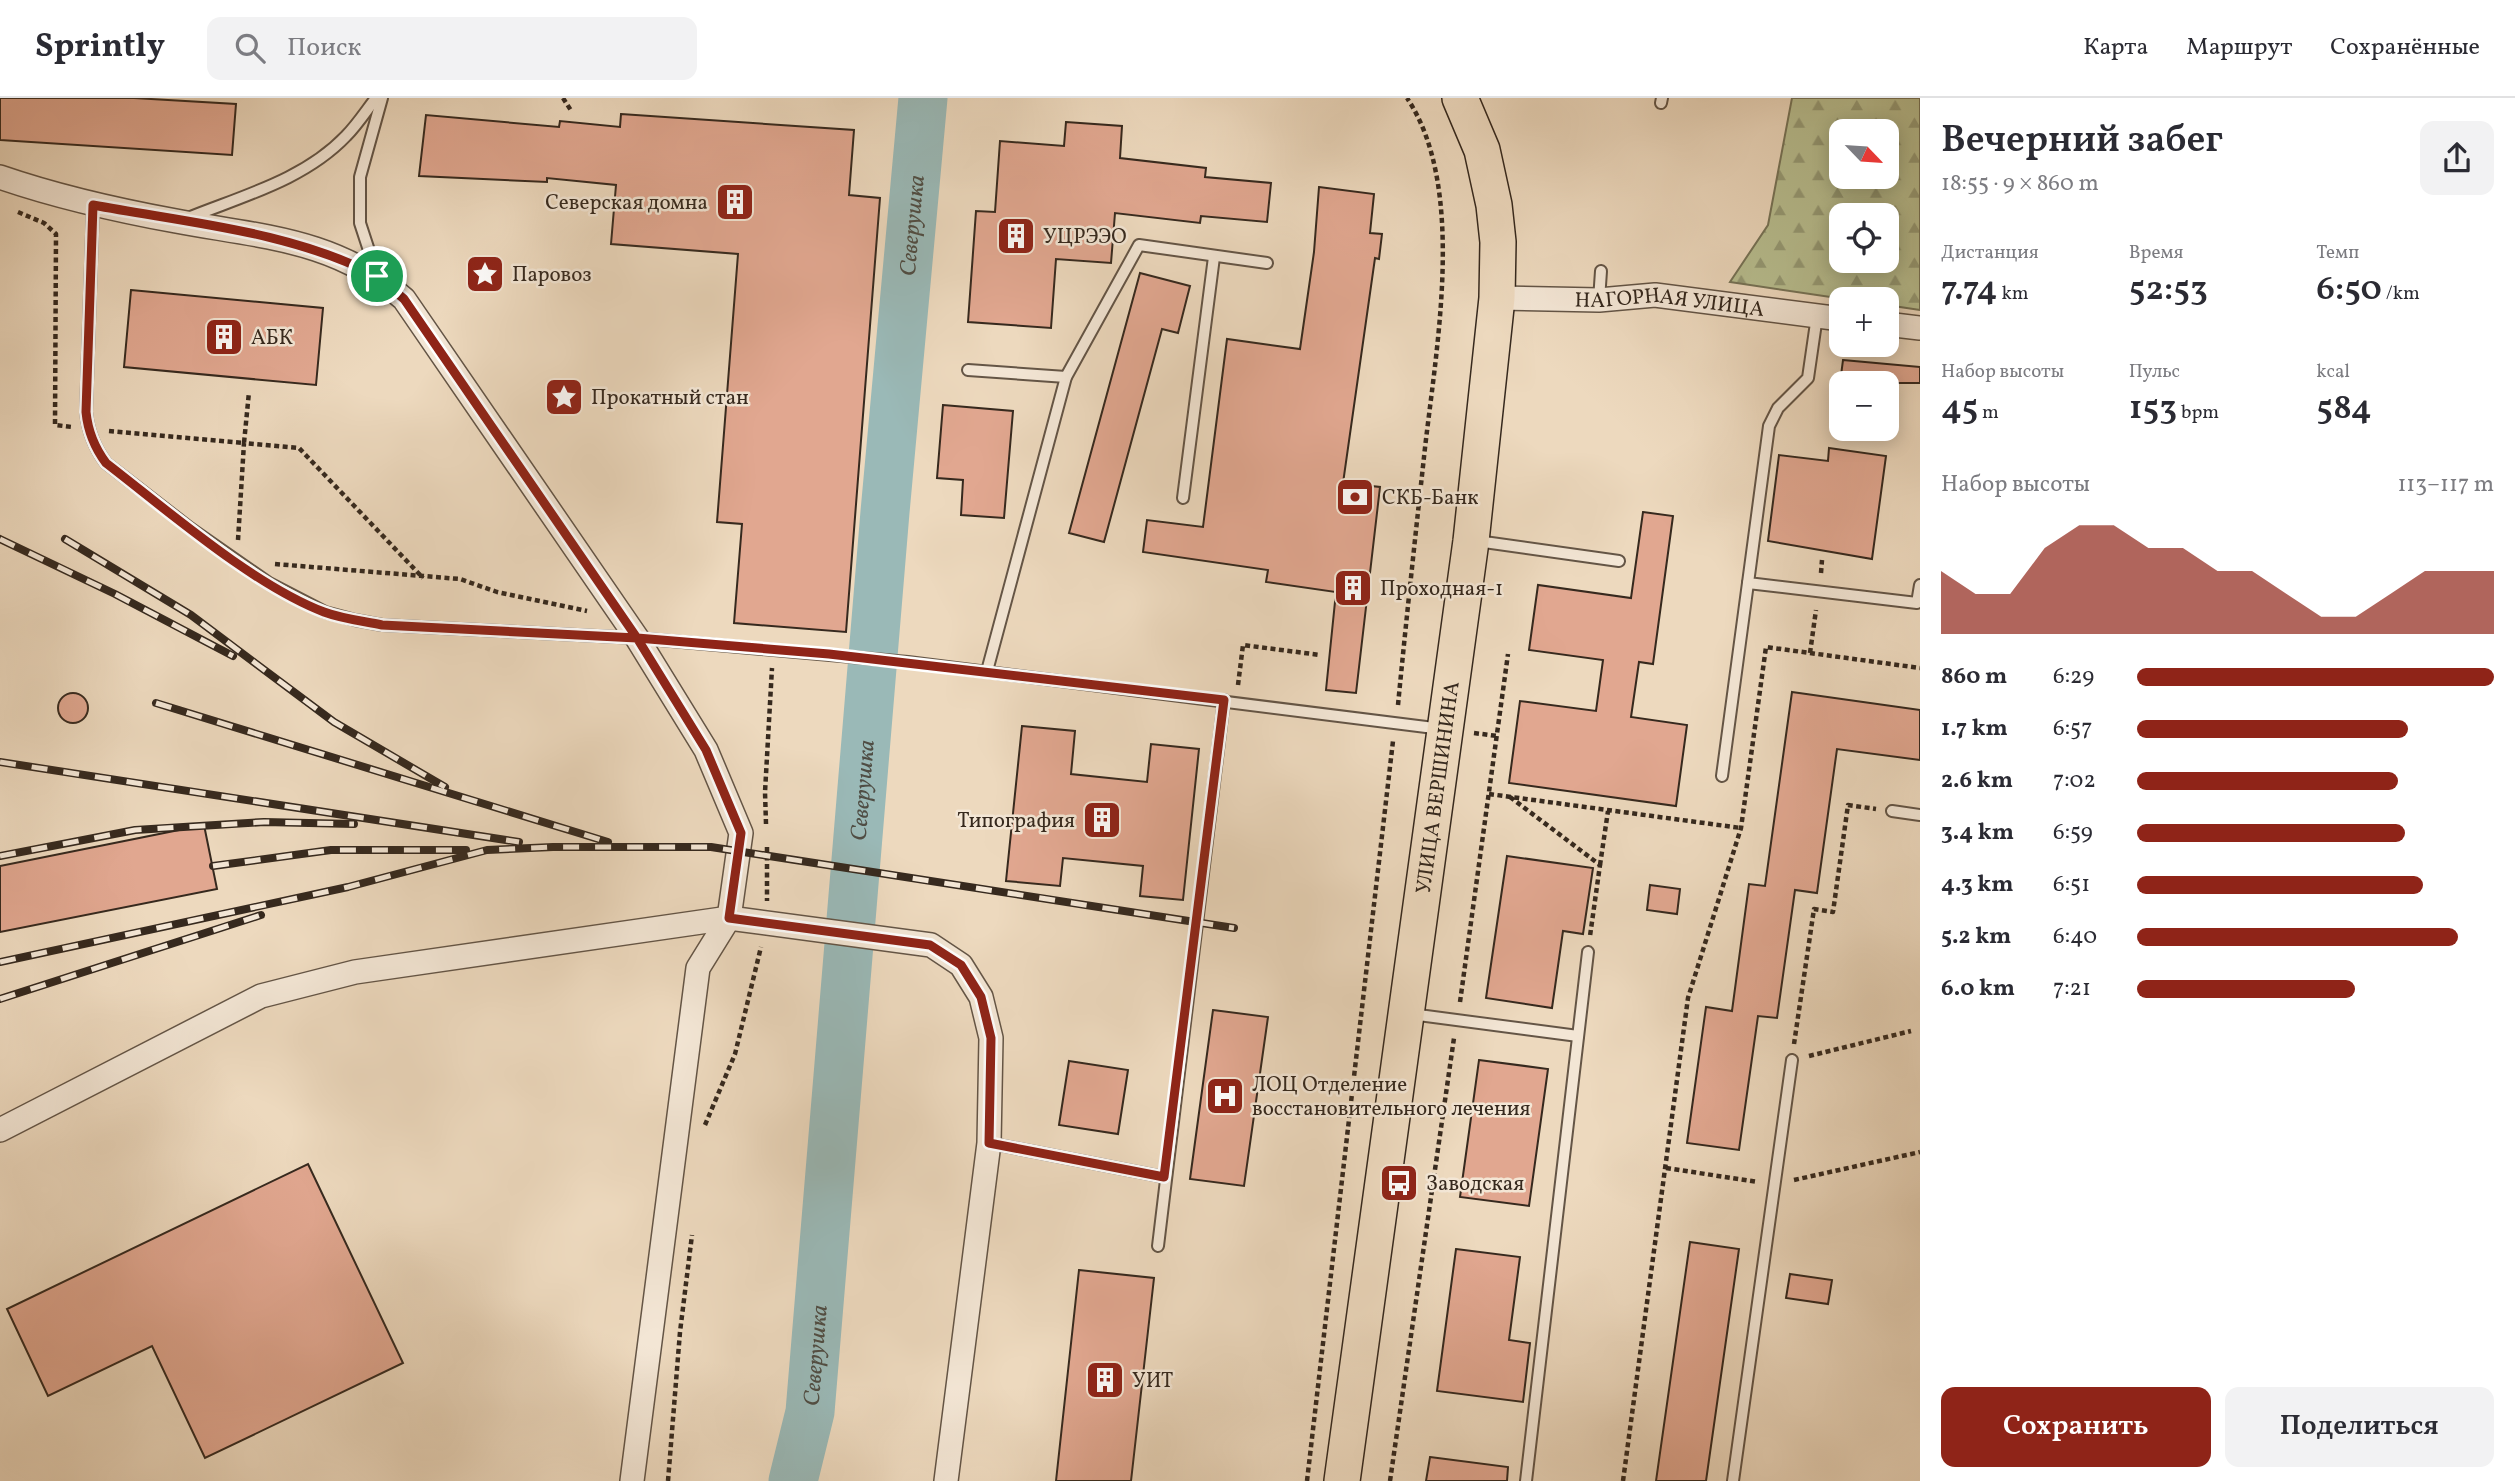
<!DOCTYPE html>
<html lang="ru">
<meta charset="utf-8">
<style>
:root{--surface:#fff;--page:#f2f2f3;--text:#2b2b33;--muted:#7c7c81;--line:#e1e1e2;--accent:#8f2418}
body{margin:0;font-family:Vollkorn,serif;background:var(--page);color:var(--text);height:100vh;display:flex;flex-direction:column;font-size:26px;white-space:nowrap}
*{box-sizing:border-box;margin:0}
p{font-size:23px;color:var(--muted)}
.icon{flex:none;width:38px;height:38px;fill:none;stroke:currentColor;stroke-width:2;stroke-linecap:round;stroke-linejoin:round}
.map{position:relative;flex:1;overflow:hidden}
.side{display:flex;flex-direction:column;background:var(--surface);width:595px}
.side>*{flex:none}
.needle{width:46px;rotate:115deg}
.controls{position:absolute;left:1829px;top:21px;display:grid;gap:14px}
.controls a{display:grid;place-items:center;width:70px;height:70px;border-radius:14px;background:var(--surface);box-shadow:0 4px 18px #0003;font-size:35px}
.pin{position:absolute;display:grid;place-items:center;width:60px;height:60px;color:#fff;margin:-30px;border:4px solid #fff;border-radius:50%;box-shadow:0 2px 7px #0007}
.round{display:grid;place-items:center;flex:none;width:74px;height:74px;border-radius:14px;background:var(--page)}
.head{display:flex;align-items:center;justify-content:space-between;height:119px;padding:0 21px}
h1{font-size:38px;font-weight:600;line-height:52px}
.metrics{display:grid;grid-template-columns:repeat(3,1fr);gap:10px;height:119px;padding:7px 21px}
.metrics div{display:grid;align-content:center}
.metrics b{font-size:35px;font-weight:600}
.metrics small{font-size:19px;font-weight:400}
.metrics p{font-size:19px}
.chart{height:196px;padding:14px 21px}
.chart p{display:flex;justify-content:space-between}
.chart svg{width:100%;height:126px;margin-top:7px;fill:var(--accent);opacity:.7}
.cta{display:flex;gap:14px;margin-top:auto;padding:14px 21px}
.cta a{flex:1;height:80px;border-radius:14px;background:var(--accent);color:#fff;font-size:28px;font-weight:600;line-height:80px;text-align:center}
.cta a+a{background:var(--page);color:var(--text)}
ul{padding:0 21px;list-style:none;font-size:23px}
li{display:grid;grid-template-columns:112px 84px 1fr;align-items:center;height:52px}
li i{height:18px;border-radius:9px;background:var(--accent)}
header{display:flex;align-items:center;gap:42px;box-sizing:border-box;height:98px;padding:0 35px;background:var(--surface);border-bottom:2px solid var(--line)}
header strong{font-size:33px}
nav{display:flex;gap:38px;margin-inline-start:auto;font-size:24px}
.search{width:490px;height:63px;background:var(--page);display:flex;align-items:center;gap:18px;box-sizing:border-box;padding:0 24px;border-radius:14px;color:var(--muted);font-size:26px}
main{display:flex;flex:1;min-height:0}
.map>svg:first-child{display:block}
.forest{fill:url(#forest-firs);stroke:#777458;stroke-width:2;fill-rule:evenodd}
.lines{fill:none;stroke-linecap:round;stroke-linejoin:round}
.river{stroke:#9ab9b7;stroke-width:49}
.building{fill:#e1a790;stroke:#36291e;stroke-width:2}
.service-casing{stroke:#645546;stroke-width:14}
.minor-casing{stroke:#645546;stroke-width:26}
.primary-casing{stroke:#36291e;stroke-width:38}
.path{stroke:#36291e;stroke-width:4.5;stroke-dasharray:5 3.5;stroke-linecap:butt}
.service{stroke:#f3e6d5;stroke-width:10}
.minor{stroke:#f3e6d5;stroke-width:23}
.primary{stroke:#edd9be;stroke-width:35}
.rail-casing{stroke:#36291e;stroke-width:8}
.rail{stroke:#f3e6d5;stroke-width:5;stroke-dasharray:16;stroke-linecap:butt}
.route-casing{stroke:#fff;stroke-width:14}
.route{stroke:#8f2418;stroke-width:9}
.labels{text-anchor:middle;stroke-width:5;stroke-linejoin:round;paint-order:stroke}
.poi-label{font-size:21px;fill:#36291e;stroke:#f3e6d5;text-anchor:start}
.street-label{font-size:21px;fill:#36291e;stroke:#f3e6d5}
.water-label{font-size:23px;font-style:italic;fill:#4f4d44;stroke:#f3e6d5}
</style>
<header>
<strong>Sprintly</strong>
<div class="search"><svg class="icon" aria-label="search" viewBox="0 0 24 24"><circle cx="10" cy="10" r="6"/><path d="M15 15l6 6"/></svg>Поиск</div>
<nav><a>Карта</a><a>Маршрут</a><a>Сохранённые</a></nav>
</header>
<main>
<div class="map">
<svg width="1920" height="1383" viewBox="0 0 1920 1383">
<defs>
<pattern id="forest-firs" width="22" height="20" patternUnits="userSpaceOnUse" patternTransform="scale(1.75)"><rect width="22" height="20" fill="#b8bf91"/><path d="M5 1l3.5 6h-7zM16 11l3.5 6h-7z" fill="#969b76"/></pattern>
</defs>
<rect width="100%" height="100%" fill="#edd9be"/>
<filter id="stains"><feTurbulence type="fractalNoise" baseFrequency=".00286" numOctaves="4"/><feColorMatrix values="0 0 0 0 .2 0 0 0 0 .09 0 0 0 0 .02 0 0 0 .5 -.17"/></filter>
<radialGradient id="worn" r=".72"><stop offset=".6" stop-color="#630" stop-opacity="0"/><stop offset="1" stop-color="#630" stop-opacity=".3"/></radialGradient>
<path class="forest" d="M1792 0H1920V212L1887 207 1886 201H1844L1730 184 1768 127ZM1841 33H1886V79H1841ZM1841 117H1886V163H1841Z"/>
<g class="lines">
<path class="river" id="s1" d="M793 1383 810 1314 885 414 923 0"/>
</g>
<g class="building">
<path d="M0 0H134L236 6 232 57 0 42Z"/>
<path d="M621 16 854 32 849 97 880 100 846 534 734 525 742 426 717 424 738 156 611 146 616 87 547 80V84L419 78 426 17 559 29 560 23 620 29Z"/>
<path d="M1066 24 1122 28 1120 60 1206 70 1205 79 1271 85 1267 124 1201 118 1200 125 1115 115 1111 165 1056 161 1051 230 968 224 976 113 995 114 1000 43 1064 48Z"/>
<path d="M1319 89 1374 96 1370 135 1382 136 1379 161 1375 160 1343 385 1380 389 1356 595 1326 592 1336 494 1266 484 1268 472 1143 454 1147 422 1203 429 1227 241 1300 251 1314 154Z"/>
<path d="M1140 175 1190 188 1178 235 1162 231 1104 444 1069 435Z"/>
<path d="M131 192 323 210 316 287 124 269Z"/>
<path d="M1843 262 1920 269V285H1840Z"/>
<path d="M943 307 1013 313 1004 420 961 417 963 382 937 380Z"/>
<path d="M1829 350 1886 358 1872 461 1768 443 1779 357 1828 363Z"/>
<path d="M1643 414 1673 418 1653 566 1639 564 1631 619 1687 627 1676 708 1509 685 1520 603 1596 613 1603 562 1529 552 1538 487 1631 500Z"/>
<path d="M1792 594 1920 612V662L1837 651 1817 795 1795 792 1777 920 1758 918 1739 1052 1687 1045 1706 909 1732 913 1749 786 1765 788Z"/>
<circle cx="73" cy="610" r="15"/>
<path d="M1022 628 1075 633 1071 676 1147 684 1151 646 1199 651 1183 802 1140 798 1143 768 1063 760 1060 788 1006 783Z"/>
<path d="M204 727 217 791 0 834V768Z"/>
<path d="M1507 758 1593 770 1583 836 1563 833 1552 910 1486 900Z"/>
<path d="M1650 787 1680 791 1677 816 1647 812Z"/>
<path d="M1213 912 1268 919 1244 1088 1190 1081Z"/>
<path d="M1479 962 1548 971 1529 1108 1460 1099Z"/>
<path d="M1069 963 1128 972 1118 1036 1059 1027Z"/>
<path d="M308 1066 403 1265 205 1360 152 1248 48 1298 7 1211Z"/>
<path d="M1690 1144 1739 1151 1706 1383H1656Z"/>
<path d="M1456 1151 1520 1159 1509 1242 1530 1245 1523 1304 1437 1293Z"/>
<path d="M1079 1172 1154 1180 1131 1383H1056Z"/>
<path d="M1790 1176 1832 1182 1828 1206 1786 1200Z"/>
<path d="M1430 1359 1508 1369 1507 1383H1426Z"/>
</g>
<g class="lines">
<defs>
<g id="service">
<path d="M1661 5 1662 0"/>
<path d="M93 107 86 314C88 334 94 349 106 365L190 430 269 485 325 514 355 522 382 527 637 540 908 564 1442 631"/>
<path d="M188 120C242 98 304 82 346 38 357 27 366 13 376 0"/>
<path d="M377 177 360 125V79L382 0"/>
<path d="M1599 202 1601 173"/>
<path d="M1817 218 1808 280 1778 310 1769 328 1748 485 1917 505 1920 487"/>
<path d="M968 272 1066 279"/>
<path d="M1183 400 1214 159"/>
<path d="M1477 443 1619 463"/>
<path d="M987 573 1066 279 1139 147 1267 165"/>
<path d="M1722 678 1748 485"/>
<path d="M1892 713 1920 717"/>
<path d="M1411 916 1578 938"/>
<path d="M989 1045 1164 1079"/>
<path d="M1158 1148 1224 602"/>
<path d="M1526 1383 1588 854"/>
<path d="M1733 1383 1792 962"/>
</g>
<g id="minor">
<path d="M0 79C58 99 116 112 176 123 262 139 336 141 404 201L637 540 706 652 741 735 729 820 698 870 632 1383"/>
<path id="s2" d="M1497 200 1599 202 1655 197 1841 221"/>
<path d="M1886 226 1920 230"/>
<path d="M0 1032 261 898 355 874 729 820 931 847 961 867 981 899 991 940 989 1045 946 1383"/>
</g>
<g id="primary">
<path id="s3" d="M1342 1383 1471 443 1497 200 1498 144 1494 107 1482 52 1460 0"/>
</g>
</defs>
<use href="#service" class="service-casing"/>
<use href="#minor" class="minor-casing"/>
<use href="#primary" class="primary-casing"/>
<g class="path">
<path d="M563 0 572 14"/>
<path d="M18 114 44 125 56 136 55 327 72 329"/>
<path d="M109 333 244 345 249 294"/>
<path d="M238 442 244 345 299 350 423 480"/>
<path d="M275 466 460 481 497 494 587 513"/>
<path d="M1821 475 1822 462"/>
<path d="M1810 555 1816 512"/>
<path d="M1238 587 1243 547 1320 557"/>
<path d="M1398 607C1406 524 1415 441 1424 359 1435 255 1468 91 1407 0"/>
<path d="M1474 635 1497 638"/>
<path d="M1489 696 1741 730"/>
<path d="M1510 699 1600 767 1590 838"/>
<path d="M766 726 765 694 772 570"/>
<path d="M767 749V803"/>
<path d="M1600 767 1608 713"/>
<path d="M1460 904 1508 556"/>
<path d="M1794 946 1814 811 1833 814 1848 707 1876 711"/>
<path d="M1809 958 1911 933"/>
<path d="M705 1027 735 956 761 849"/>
<path d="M1666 1070 1758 1084"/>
<path d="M1794 1082 1920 1054"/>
<path d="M668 1383 680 1234 692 1137"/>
<path d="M1307 1383 1393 643"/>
<path d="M1390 1383 1454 940"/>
<path d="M1623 1383 1688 900 1741 730 1766 549 1920 570"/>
</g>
<use href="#service" class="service"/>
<use href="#minor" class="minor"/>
<use href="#primary" class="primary"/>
<defs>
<g id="rail">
<path d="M0 441 115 496 233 558"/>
<path d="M65 441 191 517 334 624 445 689"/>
<path d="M156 605 608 744"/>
<path d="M0 664 519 744"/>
<path d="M0 758 135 732 264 724 354 726"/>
<path d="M213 768 331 752H466"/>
<path d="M0 864 348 789 487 752 553 749H711L1234 830"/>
<path d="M0 901 261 817"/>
</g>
</defs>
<use href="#rail" class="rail-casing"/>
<use href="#rail" class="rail"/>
</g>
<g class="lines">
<defs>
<path id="route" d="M377 178 404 201 637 540 706 652 741 735 729 820 930 847 961 867 981 899 991 940 989 1045 1164 1079 1224 602 829 556 637 540 382 527C363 523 343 521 324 514 253 487 167 412 106 365 94 349 88 334 86 314L93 107C189 125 290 133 377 178"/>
</defs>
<use href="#route" class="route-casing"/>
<use href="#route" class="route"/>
</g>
<defs>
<symbol id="building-square" viewBox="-11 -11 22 22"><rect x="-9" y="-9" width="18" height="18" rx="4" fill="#8f2418" stroke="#f3e6d5"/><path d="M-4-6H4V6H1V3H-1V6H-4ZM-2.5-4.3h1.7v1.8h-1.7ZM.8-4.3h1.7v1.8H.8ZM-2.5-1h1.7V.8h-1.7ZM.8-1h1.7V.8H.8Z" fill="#fff"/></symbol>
<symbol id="sight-square" viewBox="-11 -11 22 22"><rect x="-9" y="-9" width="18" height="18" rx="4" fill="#8f2418" stroke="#f3e6d5"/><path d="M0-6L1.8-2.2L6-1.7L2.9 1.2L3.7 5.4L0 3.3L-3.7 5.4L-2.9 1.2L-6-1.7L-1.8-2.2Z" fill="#fff"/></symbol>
<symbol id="bank-square" viewBox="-11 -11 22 22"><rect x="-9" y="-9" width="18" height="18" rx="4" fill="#8f2418" stroke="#f3e6d5"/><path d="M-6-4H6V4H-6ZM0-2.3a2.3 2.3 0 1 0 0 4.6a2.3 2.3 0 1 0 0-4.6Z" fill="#fff"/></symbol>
<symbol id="hospital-square" viewBox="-11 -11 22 22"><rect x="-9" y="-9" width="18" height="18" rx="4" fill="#8f2418" stroke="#f3e6d5"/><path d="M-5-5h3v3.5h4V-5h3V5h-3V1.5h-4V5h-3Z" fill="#fff"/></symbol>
<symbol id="bus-square" viewBox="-11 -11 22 22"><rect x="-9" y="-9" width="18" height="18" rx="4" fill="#8f2418" stroke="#f3e6d5"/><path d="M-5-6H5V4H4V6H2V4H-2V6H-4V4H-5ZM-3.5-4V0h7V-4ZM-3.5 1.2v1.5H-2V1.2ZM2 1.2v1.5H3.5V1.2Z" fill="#fff"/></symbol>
</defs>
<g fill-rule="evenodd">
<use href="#building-square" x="713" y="82" width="44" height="44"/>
<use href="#building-square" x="994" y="116" width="44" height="44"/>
<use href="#sight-square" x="463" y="154" width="44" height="44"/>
<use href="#building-square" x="202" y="217" width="44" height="44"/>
<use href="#sight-square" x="542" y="277" width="44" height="44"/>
<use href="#bank-square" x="1333" y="377" width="44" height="44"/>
<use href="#building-square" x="1331" y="468" width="44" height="44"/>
<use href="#building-square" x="1080" y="700" width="44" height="44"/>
<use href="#hospital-square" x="1203" y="976" width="44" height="44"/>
<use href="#bus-square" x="1377" y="1063" width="44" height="44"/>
<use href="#building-square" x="1083" y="1260" width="44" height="44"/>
</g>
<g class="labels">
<g class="poi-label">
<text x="708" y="111" text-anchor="end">Северская домна</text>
<text x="1043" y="145">УЦРЭЭО</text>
<text x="512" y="183">Паровоз</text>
<text x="251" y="246">АБК</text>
<text x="591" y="306">Прокатный стан</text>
<text x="1382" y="406">СКБ-Банк</text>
<text x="1380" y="497">Проходная-1</text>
<text x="1075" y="729" text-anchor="end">Типография</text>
<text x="1252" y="993">ЛОЦ Отделение<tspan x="1252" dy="24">восстановительного лечения</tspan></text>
<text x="1426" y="1092">Заводская</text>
<text x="1132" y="1289">УИТ</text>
</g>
<g class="street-label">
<text dy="7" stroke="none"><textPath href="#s2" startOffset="173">НАГОРНАЯ УЛИЦА</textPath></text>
<text dy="7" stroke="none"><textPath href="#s3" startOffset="700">УЛИЦА ВЕРШИНИНА</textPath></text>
</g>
<g class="water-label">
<text dy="8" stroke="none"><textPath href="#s1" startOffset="1262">Северушка</textPath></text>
<text dy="8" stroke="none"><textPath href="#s1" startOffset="695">Северушка</textPath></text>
<text dy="8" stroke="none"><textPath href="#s1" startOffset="128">Северушка</textPath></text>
</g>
</g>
<rect width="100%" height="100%" filter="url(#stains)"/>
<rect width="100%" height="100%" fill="url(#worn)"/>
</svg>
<div class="controls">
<a><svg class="needle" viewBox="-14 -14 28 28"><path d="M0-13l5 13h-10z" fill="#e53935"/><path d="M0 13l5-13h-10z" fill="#7c7c81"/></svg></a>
<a><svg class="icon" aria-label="locate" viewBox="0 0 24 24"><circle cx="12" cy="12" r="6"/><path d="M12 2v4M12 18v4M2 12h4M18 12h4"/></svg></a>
<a>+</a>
<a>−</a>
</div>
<div class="pin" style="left:377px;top:178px;background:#1e9e55"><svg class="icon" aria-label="arrive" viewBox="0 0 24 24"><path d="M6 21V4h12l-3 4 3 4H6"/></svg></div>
</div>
<section class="side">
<div class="head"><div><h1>Вечерний забег</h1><p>18:55 · 9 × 860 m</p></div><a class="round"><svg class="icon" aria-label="share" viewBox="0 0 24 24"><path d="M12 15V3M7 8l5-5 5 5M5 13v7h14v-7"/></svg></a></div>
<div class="metrics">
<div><p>Дистанция</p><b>7.74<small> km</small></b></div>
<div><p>Время</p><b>52:53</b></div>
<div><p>Темп</p><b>6:50<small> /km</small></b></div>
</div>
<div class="metrics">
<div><p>Набор высоты</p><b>45<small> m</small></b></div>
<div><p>Пульс</p><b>153<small> bpm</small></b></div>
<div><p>kcal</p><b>584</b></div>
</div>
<div class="chart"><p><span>Набор высоты</span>113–117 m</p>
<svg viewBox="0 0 160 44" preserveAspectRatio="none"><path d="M0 44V22L10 30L20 30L30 14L40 6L50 6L60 14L70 14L80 22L90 22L100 30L110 38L120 38L130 30L140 22L150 22L160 22V44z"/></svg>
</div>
<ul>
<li><b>860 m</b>6:29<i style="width:100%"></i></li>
<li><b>1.7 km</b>6:57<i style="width:76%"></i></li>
<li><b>2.6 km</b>7:02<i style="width:73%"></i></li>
<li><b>3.4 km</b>6:59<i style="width:75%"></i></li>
<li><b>4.3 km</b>6:51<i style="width:80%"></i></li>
<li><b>5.2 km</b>6:40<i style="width:90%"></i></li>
<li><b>6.0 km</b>7:21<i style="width:61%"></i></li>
</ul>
<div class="cta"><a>Сохранить</a><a>Поделиться</a></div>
</section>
</main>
